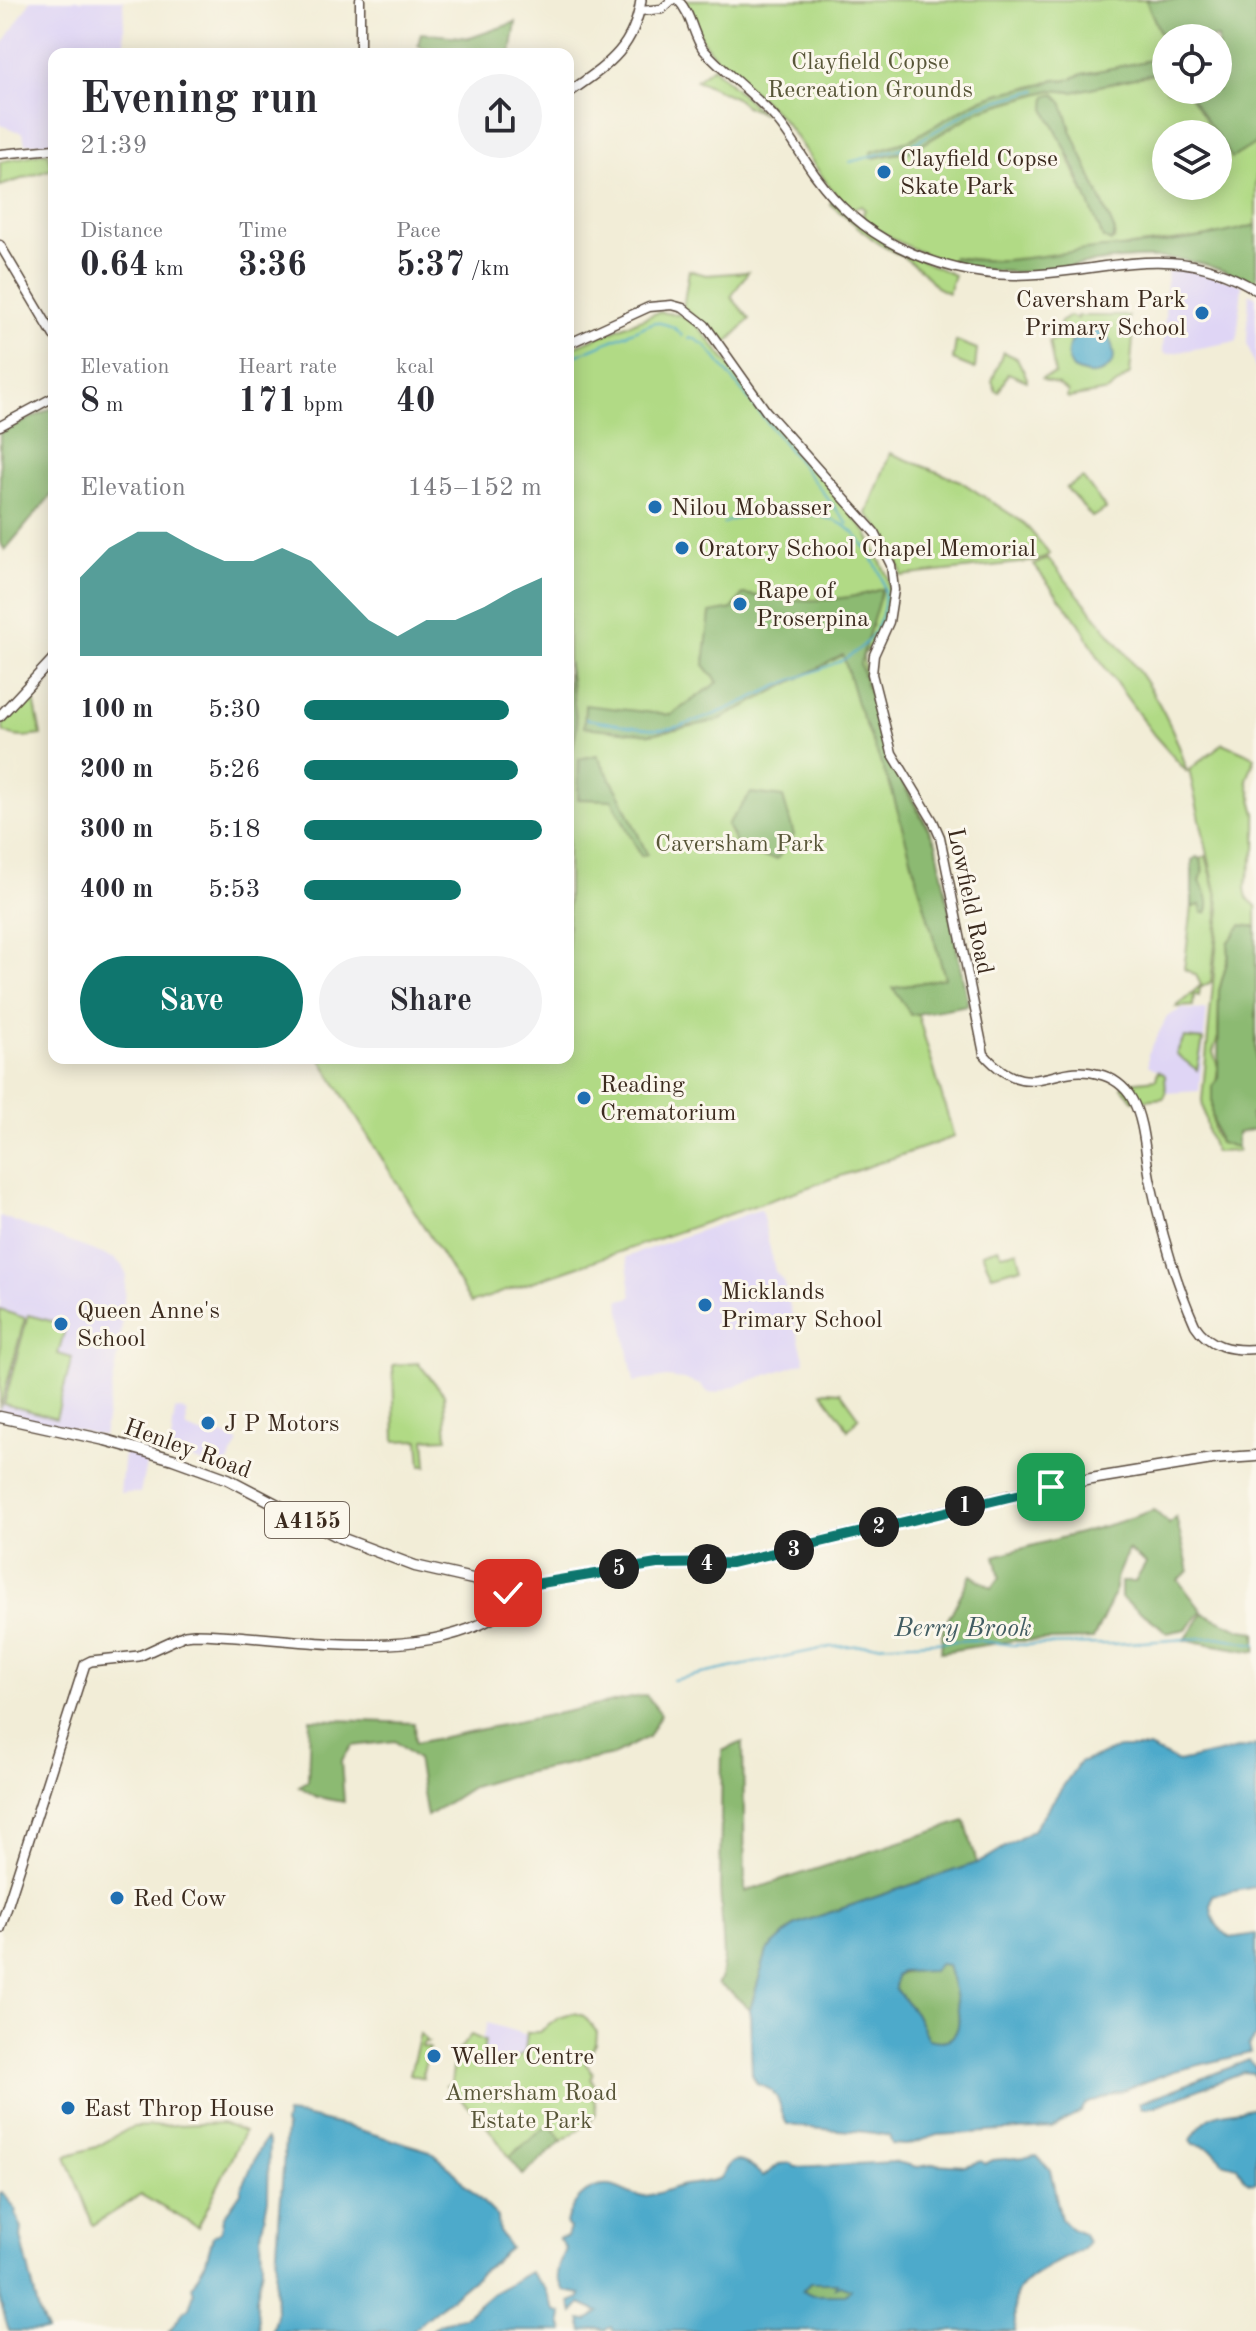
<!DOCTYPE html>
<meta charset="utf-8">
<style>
:root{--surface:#fff;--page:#f2f2f3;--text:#2b2b33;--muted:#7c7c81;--accent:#0f766e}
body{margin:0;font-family:"Old Standard TT",serif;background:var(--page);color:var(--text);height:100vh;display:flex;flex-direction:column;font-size:30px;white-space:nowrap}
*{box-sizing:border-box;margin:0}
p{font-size:26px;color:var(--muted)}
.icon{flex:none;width:44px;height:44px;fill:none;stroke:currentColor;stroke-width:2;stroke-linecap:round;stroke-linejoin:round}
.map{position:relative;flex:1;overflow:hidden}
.side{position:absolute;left:48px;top:48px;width:526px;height:1016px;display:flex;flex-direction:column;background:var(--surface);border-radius:16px;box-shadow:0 4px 20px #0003}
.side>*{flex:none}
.controls{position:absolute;left:1152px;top:24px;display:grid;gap:16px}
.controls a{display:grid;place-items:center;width:80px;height:80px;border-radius:50%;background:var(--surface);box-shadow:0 4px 20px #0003;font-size:40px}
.pin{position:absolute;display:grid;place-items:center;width:68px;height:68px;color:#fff;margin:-34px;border-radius:16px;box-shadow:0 4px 12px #0006}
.km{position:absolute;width:40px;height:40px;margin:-20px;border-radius:50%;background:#222;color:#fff;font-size:22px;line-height:40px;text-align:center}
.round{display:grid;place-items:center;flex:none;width:84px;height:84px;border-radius:42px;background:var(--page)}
.headline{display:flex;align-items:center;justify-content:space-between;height:136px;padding:0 32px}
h1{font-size:44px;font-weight:700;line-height:60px}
.metrics{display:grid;grid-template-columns:repeat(3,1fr);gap:12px;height:136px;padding:8px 32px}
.metrics div{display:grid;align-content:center}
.metrics b{font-size:34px;font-weight:700}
.metrics small{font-size:22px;font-weight:400}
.metrics p{font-size:22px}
.chart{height:224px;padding:16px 32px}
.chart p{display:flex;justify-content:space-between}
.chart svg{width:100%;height:144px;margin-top:8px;fill:var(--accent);opacity:.7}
.button{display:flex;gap:16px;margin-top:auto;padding:16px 32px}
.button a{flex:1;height:92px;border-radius:48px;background:var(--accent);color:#fff;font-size:32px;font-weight:700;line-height:92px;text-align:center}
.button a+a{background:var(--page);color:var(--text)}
ul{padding:0 32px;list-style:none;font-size:26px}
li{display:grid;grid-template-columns:128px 96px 1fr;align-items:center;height:60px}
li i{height:20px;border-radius:10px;background:var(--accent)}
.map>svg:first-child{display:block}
.built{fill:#dfd5f5}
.green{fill:#b1da85;stroke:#768252;stroke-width:2;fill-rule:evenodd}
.forest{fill:#8cba72;stroke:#647248;stroke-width:2}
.water{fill:#4daacb;stroke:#446a74;stroke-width:2;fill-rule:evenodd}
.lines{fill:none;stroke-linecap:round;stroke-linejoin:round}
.stream{stroke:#4daacb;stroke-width:2}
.tertiary-casing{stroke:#56473a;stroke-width:11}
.secondary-casing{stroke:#56473a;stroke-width:12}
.primary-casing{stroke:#56473a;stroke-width:13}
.tertiary{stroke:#fff;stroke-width:8}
.secondary{stroke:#fff;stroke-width:9}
.primary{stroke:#fff;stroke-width:10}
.route-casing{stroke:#fff;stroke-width:16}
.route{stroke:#0f766e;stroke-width:10}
.poi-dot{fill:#1f6fb2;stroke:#fbf7ec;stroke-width:3}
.labels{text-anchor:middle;stroke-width:6;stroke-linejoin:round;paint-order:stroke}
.shield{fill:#fbf7ec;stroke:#75685c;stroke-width:2}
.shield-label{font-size:22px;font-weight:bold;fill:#3b2a1e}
.park-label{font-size:24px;fill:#585638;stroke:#fbf7ec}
.poi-label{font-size:24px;fill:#3b2a1e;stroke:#fbf7ec;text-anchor:start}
.street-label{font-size:24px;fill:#3b2a1e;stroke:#fbf7ec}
.water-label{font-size:26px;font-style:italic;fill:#425d63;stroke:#fbf7ec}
</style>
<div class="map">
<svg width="1256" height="2331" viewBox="0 0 1256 2331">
<rect width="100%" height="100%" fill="#fbf7ec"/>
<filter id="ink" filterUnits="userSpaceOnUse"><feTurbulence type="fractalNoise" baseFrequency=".0125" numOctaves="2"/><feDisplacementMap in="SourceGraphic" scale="16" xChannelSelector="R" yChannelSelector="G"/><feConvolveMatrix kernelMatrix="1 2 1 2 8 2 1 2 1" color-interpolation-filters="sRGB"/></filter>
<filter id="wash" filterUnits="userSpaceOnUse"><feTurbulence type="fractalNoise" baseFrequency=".006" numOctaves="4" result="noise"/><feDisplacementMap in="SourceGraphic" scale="32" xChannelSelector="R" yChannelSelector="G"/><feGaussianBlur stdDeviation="1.8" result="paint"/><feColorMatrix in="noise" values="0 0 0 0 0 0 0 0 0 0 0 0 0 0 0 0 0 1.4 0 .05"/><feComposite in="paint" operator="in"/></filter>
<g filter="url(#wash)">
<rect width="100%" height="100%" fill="#f2edd7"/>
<g class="built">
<path d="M31 0H123L125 54H54V131L51 132 52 143 25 144 23 133 0 125V49Z"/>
<path d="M1168 262 1242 285 1237 341 1167 354 1163 351Z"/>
<path d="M1249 293 1256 297V371L1247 343Z"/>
<path d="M1181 1009 1207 1010 1199 1091 1166 1093 1165 1075 1148 1065V1054L1167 1017Z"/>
<path d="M761 1209 775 1271 783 1281 805 1362 717 1392 709 1393 700 1385 683 1379 667 1377 634 1382 619 1300 632 1297 626 1257Z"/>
<path d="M0 1216 113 1258 123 1266 126 1274 120 1346 103 1436 0 1411Z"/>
<path d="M175 1409 186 1411 187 1429 217 1440 220 1434 239 1442 224 1471 170 1451Z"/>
<path d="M124 1452 147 1460 140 1493H120Z"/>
<path d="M487 2023 527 2035 525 2052 505 2066 483 2054 482 2040Z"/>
</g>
<g class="green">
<path d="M684 0H1146L1166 47V57L1083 74 1064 81 1055 79 1044 84 1001 93 977 101 908 141 872 152V158L912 151 980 110 1051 90 1073 92 1166 71V90H1186L1216 134H1166V186H1218V137L1232 158 1256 143V225L1218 235 1060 255 997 262 954 257 950 263C919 253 891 240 864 220L863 213 865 210 861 206 850 209C821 183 806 146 780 117 757 91 725 72 705 44 695 30 696 13 684 0ZM1063 104 1071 130 1115 232 1114 240 1103 238C1096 207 1074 179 1066 149 1062 135 1064 118 1063 104Z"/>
<path d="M713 67 717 71 763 114 746 106 734 97 696 80Z"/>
<path d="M48 152 52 169 0 186V162Z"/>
<path d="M832 201 896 249 954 275 948 293 936 287 923 272 903 257 879 244 830 204Z"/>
<path d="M689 270 706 275 748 272 731 297 750 319 722 348 705 325 683 308Z"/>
<path d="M659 312 680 315 697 325 867 533 888 577 890 606 879 634 863 656 867 679 890 761 915 801 936 843 961 990 912 995 954 1137 471 1303 320 1058H568V349Z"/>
<path d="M1069 316 1077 319V316H1129L1128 331 1133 339 1130 374 1108 391 1069 398 1067 397 1068 392 1058 385 1043 380 1042 378 1055 374 1049 341H1054L1061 322Z"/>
<path d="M956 341 977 349 975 369 953 360Z"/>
<path d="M1003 352 1017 358 1027 378V381L1008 373 999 392 996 391 992 381Z"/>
<path d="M890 453 960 481 1024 523 1050 554 1037 561 901 576V570L880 528 867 514Z"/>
<path d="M1083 478 1106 509 1092 517 1066 488Z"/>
<path d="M1048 558C1101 625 1166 688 1187 772L1154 735 1101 662 1080 624 1034 565Z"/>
<path d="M33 694 41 735C28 737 14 739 3 731V725Z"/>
<path d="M1223 743 1255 757 1247 780 1256 814V848L1245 888 1247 898 1256 906V927L1253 926 1228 943 1229 955 1219 991 1218 1037 1213 1052 1218 1067 1212 1115 1214 1133 1219 1143 1237 1147 1238 1151 1215 1152 1208 1133 1202 1101 1220 909 1189 770Z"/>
<path d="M1206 856 1217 896 1218 915 1211 982 1200 988 1199 996 1194 994 1193 1006 1176 1007 1201 985 1196 975 1184 969 1192 907 1201 905V909L1207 896 1199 881 1203 873 1201 859Z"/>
<path d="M1184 1038 1203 1040 1197 1070 1176 1054Z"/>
<path d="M1158 1071 1165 1075 1166 1093 1164 1098 1134 1101 1122 1087 1128 1082 1156 1079Z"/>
<path d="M998 1248 1002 1254 1017 1251 1022 1267 992 1275 982 1253Z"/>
<path d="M0 1310 25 1318 0 1409Z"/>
<path d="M28 1315 66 1325 58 1354 72 1358 56 1418 4 1404Z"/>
<path d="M418 1363 444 1394 447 1438 425 1439 427 1466H421L419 1440 395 1441 393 1365Z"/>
<path d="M826 1391 841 1392 859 1417 848 1430 842 1419 822 1392Z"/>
<path d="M575 2013 584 2016 597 2032 596 2044 585 2063 593 2073 591 2078 597 2091 594 2095 596 2113 591 2121 562 2141 523 2175 479 2116 446 2086 451 2083 455 2055 471 2035 485 2041 483 2054 505 2066 525 2052 527 2032H539L559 2018Z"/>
<path d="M420 2034 428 2042H424L422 2047 429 2048 423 2072 424 2078 410 2074Z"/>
<path d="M222 2123 244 2132 198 2227 141 2195 93 2225 66 2156 96 2147 132 2127Z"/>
</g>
<g class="forest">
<path d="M1146 0H1256V143L1232 158 1186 90H1218V38H1166V47Z"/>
<path d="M516 22 511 54H433L418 45 421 33 470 38Z"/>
<path d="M1166 57 1165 71 1073 92 1051 90 981 110 911 151 872 158 871 152 908 141 977 101 1001 93 1044 84 1055 79 1064 81 1083 74Z"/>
<path d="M1051 94 1056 95 1063 104 1071 130 1115 232 1111 242 1103 238 1072 161 1045 109 1046 96Z"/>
<path d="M1256 225V286C1203 255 1149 253 1090 263 1066 267 1041 272 1017 272 994 272 972 268 950 263L953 257C1005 267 1054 252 1105 248 1155 245 1207 239 1256 225Z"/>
<path d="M54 407V492L5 550 0 542V433Z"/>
<path d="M882 589 860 664 890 761 936 843 968 1005 911 1015 893 988 945 978 892 791 857 703 843 655 717 721 651 734 584 727 585 705 671 715 718 682 704 665 710 613 732 609 743 594C791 601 835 605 882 589Z"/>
<path d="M568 660 577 726 571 759 568 758Z"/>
<path d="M597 755 621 797 647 854 641 856 612 800 578 799 579 759Z"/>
<path d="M751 793 783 797 794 835 777 859 741 854 727 825Z"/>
<path d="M1197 857 1201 859C1203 868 1203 873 1200 881 1204 890 1212 902 1206 913H1202L1201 905 1192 907V860Z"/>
<path d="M1241 925 1256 927V1110L1250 1116 1256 1129 1237 1133V1147L1219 1143 1212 1115V1086L1218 1079 1219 991 1229 955 1228 943Z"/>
<path d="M1154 1510 1169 1524 1176 1517 1189 1571 1178 1580 1202 1611 1186 1629 1167 1633C1153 1618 1137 1611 1121 1598V1582H1135L1146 1563 1128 1550 1116 1578 1114 1595 1093 1639 1011 1641 941 1652 943 1629 971 1575 992 1588 1000 1577 995 1556 1119 1522Z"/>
<path d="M1203 1613 1241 1630 1256 1632V1652L1185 1640Z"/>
<path d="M646 1695 661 1714 648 1737 613 1755 509 1776 472 1787 427 1816 417 1759 395 1741 352 1746 341 1761 344 1802 317 1797 299 1786 308 1781 310 1719 414 1723 415 1743Z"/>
<path d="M743 1742 745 1892 965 1821 977 1863 796 1924 767 1951 750 2010 731 1992 717 1984 721 1978 724 1957 720 1887 722 1751Z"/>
<path d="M939 1964H947C953 1989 979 2051 928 2040L915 2013 895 1989 896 1975Z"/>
<path d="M553 2121V2128L562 2141 523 2175 509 2157Z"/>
<path d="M810 2283H838L852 2289 845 2295H813L802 2291Z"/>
</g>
<g class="water">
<path d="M1093 329C1110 334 1113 342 1114 359 1106 377 1089 377 1073 369 1060 350 1073 332 1093 329Z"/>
<path d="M1256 1745V1887L1213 1895C1207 1913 1216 1928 1230 1938L1256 1934V2036L1248 2046 1250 2053 1174 2071 1086 2104 1081 2112 1052 2128 938 2135 907 2145 892 2144 889 2136C856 2127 820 2133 787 2124 775 2103 785 2094 757 2084L752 2074 750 2010 767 1951 796 1924 982 1861 1033 1830 1079 1763 1119 1748H1149L1178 1762ZM939 1964 947 1965C953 1989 978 2052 928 2039L915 2013 895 1989 896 1976 901 1972 932 1971Z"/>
<path d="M1249 2060 1256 2067V2081L1253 2073 1243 2072 1153 2107 1142 2108 1139 2103Z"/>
<path d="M1256 2107V2182C1245 2185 1242 2175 1237 2166L1222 2162C1215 2149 1207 2146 1194 2144L1191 2140C1210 2106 1224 2115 1256 2107Z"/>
<path d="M286 2114 304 2116 353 2128 430 2151 452 2169 464 2184 498 2217 499 2232 510 2248 411 2331H272L276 2315 275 2277 286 2128 284 2124Z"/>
<path d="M266 2139 269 2142 268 2199 261 2234 262 2268 256 2300 259 2331H169L184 2311 189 2308 194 2293 192 2286 206 2261 213 2236 221 2231 223 2218 241 2192V2188C251 2173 255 2151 266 2139Z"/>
<path d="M1037 2156 1050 2170 1061 2219 1072 2229 1083 2234 1088 2242 1083 2249C1065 2259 1019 2278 1015 2299 1013 2310 1016 2320 1015 2331H613L611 2327 605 2330 599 2328 583 2331 580 2320 587 2321 599 2312 581 2304 573 2313 570 2302 580 2298 581 2294 564 2291C553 2267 557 2272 566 2249L558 2238 567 2237 570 2228 566 2224C570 2203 587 2184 610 2186 620 2187 630 2196 640 2196 654 2197 670 2188 684 2185 697 2183 708 2183 721 2178 724 2174 725 2169 728 2166 738 2153 756 2169 763 2177L779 2164 791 2163 795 2167 895 2162 918 2167 935 2164 966 2166 981 2161 985 2164 993 2160ZM810 2283H837L835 2288 841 2285 851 2289 845 2295H813L802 2291Z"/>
<path d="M2 2192 17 2211 16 2215 22 2228 21 2237 39 2313 47 2331H9L0 2300V2193Z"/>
<path d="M530 2272 545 2288 554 2310 562 2313 561 2323 564 2331H431L439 2324 464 2317 491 2294Z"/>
</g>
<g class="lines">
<g class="stream">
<path d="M850 162 910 146 978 106 1037 90"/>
<path d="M689 338 695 339 706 346 848 524"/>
<path d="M568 359 655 322C666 324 676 326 682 336"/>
<path d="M723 524C745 511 776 514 801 513"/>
<path d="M586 719C610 722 648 732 671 728 709 720 744 701 780 685 801 675 827 669 848 657 882 636 895 598 875 563 855 527 844 520 804 513"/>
<path d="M673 1680 830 1647 974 1640 1012 1645 1112 1644 1218 1637 1256 1644"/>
</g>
</g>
</g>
<g filter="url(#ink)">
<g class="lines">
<defs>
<g id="tertiary">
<path d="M678 0C692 15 692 33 703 49 726 75 755 94 777 120 792 138 802 157 815 175 836 204 865 230 897 246 933 264 973 275 1014 275 1102 275 1171 237 1256 290"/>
<path d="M640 11 662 9 672 0"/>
<path d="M360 54V0"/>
<path d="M0 154 54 149"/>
<path d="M0 245 54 336"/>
<path d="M568 344 649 307 672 305 683 308 705 325 766 411 875 533 891 565 894 590 889 622 874 655 872 674 892 753 933 821 940 837 984 1054C1029 1106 1054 1061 1098 1074 1112 1077 1125 1086 1132 1099 1145 1122 1145 1157 1151 1183 1161 1230 1175 1280 1195 1325 1209 1347 1231 1351 1256 1349"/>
<path d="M0 426 54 397"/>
</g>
<g id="secondary">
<path d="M568 93C606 66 634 50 641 0"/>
<path d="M0 716 54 658"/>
<path d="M507 1607 508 1588 512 1582"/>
<path d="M0 1929 85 1664 91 1661 139 1656 185 1635 194 1634C285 1635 407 1665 491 1619 504 1612 515 1604 517 1588L512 1582"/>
</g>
<path id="primary" d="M0 1417 105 1440 173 1459 228 1479 341 1538 415 1566 490 1583 530 1581 535 1584 657 1564 732 1563 1009 1496 1091 1479 1212 1459 1256 1456"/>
</defs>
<use href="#tertiary" class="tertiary-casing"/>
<use href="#secondary" class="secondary-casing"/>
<use href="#primary" class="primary-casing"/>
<use href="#tertiary" class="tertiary"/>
<use href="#secondary" class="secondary"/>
<use href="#primary" class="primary"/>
</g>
</g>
<g class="lines" filter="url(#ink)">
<defs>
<path id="route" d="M508 1593V1588H531L535 1584 657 1564 732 1563 1051 1487"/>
</defs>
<use href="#route" class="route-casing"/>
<use href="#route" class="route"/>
</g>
<g class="poi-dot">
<circle cx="884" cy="172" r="8"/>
<circle cx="1202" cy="313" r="8"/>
<circle cx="655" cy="507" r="8"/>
<circle cx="682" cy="548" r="8"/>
<circle cx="740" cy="604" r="8"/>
<circle cx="584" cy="1098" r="8"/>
<circle cx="705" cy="1305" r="8"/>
<circle cx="61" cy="1324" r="8"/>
<circle cx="208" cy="1423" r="8"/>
<circle cx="117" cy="1898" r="8"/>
<circle cx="434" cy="2056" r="8"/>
<circle cx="68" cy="2108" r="8"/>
</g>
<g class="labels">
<rect class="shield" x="265" y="1502" width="84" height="36" rx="6"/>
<g class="shield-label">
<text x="307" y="1528">A4155</text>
</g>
<g class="park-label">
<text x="870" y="69">Clayfield Copse<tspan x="870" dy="28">Recreation Grounds</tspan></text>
<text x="740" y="851">Caversham Park</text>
<text x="531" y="2100">Amersham Road<tspan x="531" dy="28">Estate Park</tspan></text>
</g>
<g class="poi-label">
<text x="900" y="166">Clayfield Copse<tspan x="900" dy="28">Skate Park</tspan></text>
<text x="1186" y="307" text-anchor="end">Caversham Park<tspan x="1186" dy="28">Primary School</tspan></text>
<text x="671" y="515">Nilou Mobasser</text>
<text x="698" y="556">Oratory School Chapel Memorial</text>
<text x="756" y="598">Rape of<tspan x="756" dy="28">Proserpina</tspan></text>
<text x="600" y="1092">Reading<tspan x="600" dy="28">Crematorium</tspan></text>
<text x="721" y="1299">Micklands<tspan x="721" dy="28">Primary School</tspan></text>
<text x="77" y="1318">Queen Anne's<tspan x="77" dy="28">School</tspan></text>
<text x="224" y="1431">J P Motors</text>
<text x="133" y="1906">Red Cow</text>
<text x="450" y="2064">Weller Centre</text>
<text x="84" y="2116">East Throp House</text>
</g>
<g class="street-label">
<text transform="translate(971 901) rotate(78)" y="8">Lowfield Road</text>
<text transform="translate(188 1448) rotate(20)" y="8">Henley Road</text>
</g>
<g class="water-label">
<text x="963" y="1636">Berry Brook</text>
</g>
</g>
</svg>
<div class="controls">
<a><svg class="icon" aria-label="locate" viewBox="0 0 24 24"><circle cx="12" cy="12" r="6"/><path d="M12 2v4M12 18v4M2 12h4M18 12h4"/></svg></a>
<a><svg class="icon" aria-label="layers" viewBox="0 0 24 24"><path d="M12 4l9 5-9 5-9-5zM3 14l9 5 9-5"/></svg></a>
</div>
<div class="pin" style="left:1051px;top:1487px;background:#1e9e55"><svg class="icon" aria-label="arrive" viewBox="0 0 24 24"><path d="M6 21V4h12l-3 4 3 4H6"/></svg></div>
<div class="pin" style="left:508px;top:1593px;background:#d93025"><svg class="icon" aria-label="check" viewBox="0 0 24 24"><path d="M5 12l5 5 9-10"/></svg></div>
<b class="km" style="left:965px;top:1506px">1</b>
<b class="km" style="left:879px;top:1527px">2</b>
<b class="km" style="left:794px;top:1550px">3</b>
<b class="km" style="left:707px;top:1564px">4</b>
<b class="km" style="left:619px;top:1569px">5</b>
<section class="side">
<div class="headline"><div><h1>Evening run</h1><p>21:39</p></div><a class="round"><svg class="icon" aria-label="share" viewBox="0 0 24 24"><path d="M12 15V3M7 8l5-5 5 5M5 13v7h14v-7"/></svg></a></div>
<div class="metrics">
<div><p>Distance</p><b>0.64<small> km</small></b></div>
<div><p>Time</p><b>3:36</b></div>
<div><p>Pace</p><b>5:37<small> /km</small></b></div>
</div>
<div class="metrics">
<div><p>Elevation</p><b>8<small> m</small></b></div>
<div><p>Heart rate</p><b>171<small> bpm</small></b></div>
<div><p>kcal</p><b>40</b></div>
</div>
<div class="chart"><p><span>Elevation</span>145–152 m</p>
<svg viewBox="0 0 160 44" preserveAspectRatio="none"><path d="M0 44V20L10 11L20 6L30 6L40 11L50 15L60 15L70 11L80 15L90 24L100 33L110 38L120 33L130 33L140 29L150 24L160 20V44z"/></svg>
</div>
<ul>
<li><b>100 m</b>5:30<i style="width:86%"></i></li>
<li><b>200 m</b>5:26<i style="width:90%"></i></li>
<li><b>300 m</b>5:18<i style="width:100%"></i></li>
<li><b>400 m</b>5:53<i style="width:66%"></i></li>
</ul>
<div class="button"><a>Save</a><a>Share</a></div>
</section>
</div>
